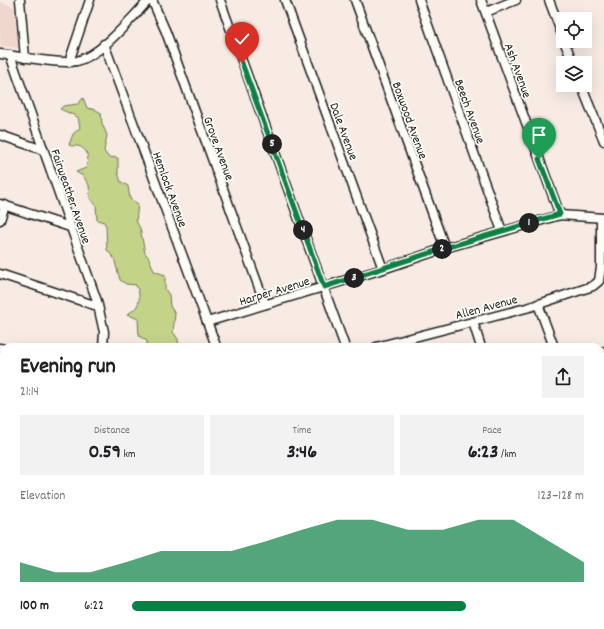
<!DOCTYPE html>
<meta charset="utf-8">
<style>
:root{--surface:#fff;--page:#f2f2f2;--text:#202124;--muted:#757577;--accent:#0b8043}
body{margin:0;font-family:Dekko,sans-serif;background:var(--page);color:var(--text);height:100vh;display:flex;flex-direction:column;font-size:15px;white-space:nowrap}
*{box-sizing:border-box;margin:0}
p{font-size:13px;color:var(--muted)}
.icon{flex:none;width:22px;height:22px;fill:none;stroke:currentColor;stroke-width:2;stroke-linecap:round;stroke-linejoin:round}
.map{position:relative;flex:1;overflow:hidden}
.panel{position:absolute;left:0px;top:343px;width:604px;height:286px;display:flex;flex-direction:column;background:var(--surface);border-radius:12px 12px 0 0;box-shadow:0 4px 16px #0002}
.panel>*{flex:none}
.fabs{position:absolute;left:556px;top:12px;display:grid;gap:8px}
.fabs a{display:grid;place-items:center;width:36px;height:36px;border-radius:0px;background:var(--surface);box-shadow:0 4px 16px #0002;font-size:20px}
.pin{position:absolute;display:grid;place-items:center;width:34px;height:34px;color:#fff;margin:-41px -17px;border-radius:50% 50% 50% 0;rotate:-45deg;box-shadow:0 0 4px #0007}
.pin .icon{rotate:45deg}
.km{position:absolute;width:20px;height:20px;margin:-10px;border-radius:50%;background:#222;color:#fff;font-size:11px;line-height:20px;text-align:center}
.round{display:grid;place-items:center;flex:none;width:42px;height:42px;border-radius:0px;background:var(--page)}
.headline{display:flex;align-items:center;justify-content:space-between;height:68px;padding:0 20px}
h1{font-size:22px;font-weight:800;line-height:30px}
.stats{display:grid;grid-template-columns:repeat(3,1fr);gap:6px;height:68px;padding:4px 20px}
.stats div{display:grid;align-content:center;border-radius:0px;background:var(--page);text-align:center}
.stats b{font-size:20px;font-weight:800}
.stats small{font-size:11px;font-weight:400}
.stats p{font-size:11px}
.chart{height:112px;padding:8px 20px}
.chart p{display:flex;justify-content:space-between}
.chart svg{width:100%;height:72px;margin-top:4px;fill:var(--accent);opacity:.7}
ul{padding:0 20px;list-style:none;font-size:13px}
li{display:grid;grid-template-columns:64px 48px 1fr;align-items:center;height:30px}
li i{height:10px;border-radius:5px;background:var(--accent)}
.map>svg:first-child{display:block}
.built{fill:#f0d7cd}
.green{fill:#c3d489;stroke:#707852}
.water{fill:#95d8f7;stroke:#658d9f}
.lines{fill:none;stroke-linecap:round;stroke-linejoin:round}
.minor-casing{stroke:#1c1c1c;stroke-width:11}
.highway-casing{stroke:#1c1c1c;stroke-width:14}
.minor{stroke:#fdfcf7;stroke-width:8}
.highway{stroke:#fbdcab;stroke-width:11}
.route-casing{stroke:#fff;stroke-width:8}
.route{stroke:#0b8043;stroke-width:5}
.labels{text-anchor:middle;stroke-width:3.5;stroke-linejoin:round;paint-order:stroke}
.street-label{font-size:13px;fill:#1c1c1c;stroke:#fdfcf7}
</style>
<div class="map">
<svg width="604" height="629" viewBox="0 0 604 629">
<rect width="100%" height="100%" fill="#f7ebe4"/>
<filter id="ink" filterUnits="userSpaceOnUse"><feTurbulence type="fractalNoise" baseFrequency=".025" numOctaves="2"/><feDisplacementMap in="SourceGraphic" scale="8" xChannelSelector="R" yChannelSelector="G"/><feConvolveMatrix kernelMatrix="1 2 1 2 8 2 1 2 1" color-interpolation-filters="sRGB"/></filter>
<g filter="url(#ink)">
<path class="built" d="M0 2 14 7 18 48 0 46Z"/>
<g class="green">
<path d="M83 98 87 108 96 110 101 113 102 124 107 135 104 151 108 157 118 158V173L121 182 128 186 130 199 138 204 136 221 140 228 145 253 149 258 154 271 165 275V289L169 295 170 306 175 314 173 332 178 339 179 347H147V341L139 336 138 319 127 314C140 308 142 298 136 285L126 284 120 280 114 258 107 250 106 226 104 222 97 220 96 205 90 198 89 185 83 176 76 172 86 168C89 160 89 149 78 146 75 145 72 147 69 145L73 134 80 128 78 117 60 109 63 106 78 104Z"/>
<path d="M4 473V625H370L368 629H0V481Z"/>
<path d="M604 477V629H561L563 625H600V492Z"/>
<path d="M387 625H480L479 629H385Z"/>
<path d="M497 625H516L515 629H496Z"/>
</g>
<g class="water">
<path d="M370 625H387L385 629H368Z"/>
<path d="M480 625H497L496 629H479Z"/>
</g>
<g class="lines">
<defs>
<g id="minor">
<path d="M20 0 25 58"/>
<path d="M152 0 166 32 265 304"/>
<path d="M220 0 345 347"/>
<path d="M285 0 383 269"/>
<path d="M355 0 445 248"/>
<path d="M419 0 502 231"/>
<path d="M481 0 560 215"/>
<path d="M549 0 563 37"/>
<path d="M486 12 516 0"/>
<path d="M564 41 573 63"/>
<path d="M104 44 215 343"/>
<path d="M0 54C18 56 62 65 77 61 102 55 131 18 149 0"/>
<path d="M10 55 97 301 104 332 103 347"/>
<path d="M69 62 90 0"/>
<path d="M581 85 604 141"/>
<path d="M0 135 43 150"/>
<path d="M0 204 70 227"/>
<path d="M0 220 5 205"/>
<path d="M0 274 97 306"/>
<path d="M538 304 554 347"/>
<path d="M207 322 383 269 445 248 560 215 604 218"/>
<path d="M473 322 481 347"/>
<path d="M407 339 410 347"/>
<path d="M376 347 530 307 593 286 599 281 601 267V218"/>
<path d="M0 348 4 349"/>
<path d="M0 415 4 416"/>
</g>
<g id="highway">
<path d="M600 367 604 353"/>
<path d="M600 442 604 427"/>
<path d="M526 629 528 625"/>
<path d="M548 629 549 625"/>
</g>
</defs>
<use href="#minor" class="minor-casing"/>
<use href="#highway" class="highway-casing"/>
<use href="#minor" class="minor"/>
<use href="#highway" class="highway"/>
</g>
</g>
<g class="lines" filter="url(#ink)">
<defs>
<path id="route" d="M242 63 324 287 445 248 560 214 539 159"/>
</defs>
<use href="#route" class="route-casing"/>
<use href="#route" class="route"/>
</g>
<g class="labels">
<g class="street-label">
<text transform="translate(519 70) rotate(70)" y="5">Ash Avenue</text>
<text transform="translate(471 111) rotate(70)" y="5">Beech Avenue</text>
<text transform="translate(411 120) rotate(70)" y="5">Boxwood Avenue</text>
<text transform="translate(345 131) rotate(70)" y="5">Dale Avenue</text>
<text transform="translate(220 148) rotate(70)" y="5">Grove Avenue</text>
<text transform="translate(171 189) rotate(70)" y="5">Hemlock Avenue</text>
<text transform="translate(72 196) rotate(71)" y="5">Fairweather Avenue</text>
<text transform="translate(274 290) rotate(-17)" y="5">Harper Avenue</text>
<text transform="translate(486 306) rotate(-15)" y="5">Allen Avenue</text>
</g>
</g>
</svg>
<div class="fabs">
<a><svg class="icon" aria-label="locate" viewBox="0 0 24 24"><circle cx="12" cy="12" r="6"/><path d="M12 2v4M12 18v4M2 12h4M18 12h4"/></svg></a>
<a><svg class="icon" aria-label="layers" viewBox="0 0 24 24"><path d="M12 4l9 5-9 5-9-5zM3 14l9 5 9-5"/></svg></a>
</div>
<div class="pin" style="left:539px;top:159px;background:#1e9e55"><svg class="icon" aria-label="arrive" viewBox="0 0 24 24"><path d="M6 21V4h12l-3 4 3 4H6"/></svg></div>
<div class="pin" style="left:242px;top:63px;background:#d93025"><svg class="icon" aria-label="check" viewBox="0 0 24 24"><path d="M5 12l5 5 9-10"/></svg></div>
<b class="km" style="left:529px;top:223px">1</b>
<b class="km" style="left:442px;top:249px">2</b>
<b class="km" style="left:354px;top:278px">3</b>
<b class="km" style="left:303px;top:230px">4</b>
<b class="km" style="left:272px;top:144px">5</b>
<section class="panel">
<div class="headline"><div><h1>Evening run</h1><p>21:14</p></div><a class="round"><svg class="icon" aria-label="share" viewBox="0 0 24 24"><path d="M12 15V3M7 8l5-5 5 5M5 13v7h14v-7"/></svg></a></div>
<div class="stats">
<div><p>Distance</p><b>0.59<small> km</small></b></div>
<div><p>Time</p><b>3:46</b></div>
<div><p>Pace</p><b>6:23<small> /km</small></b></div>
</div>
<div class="chart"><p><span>Elevation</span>123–128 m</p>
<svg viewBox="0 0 160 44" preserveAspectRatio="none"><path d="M0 44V32L10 38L20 38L30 32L40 25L50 25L60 25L70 19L80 12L90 6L100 6L110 12L120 12L130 6L140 6L150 19L160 32V44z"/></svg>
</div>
<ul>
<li><b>100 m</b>6:22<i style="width:74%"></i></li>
</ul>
</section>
</div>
